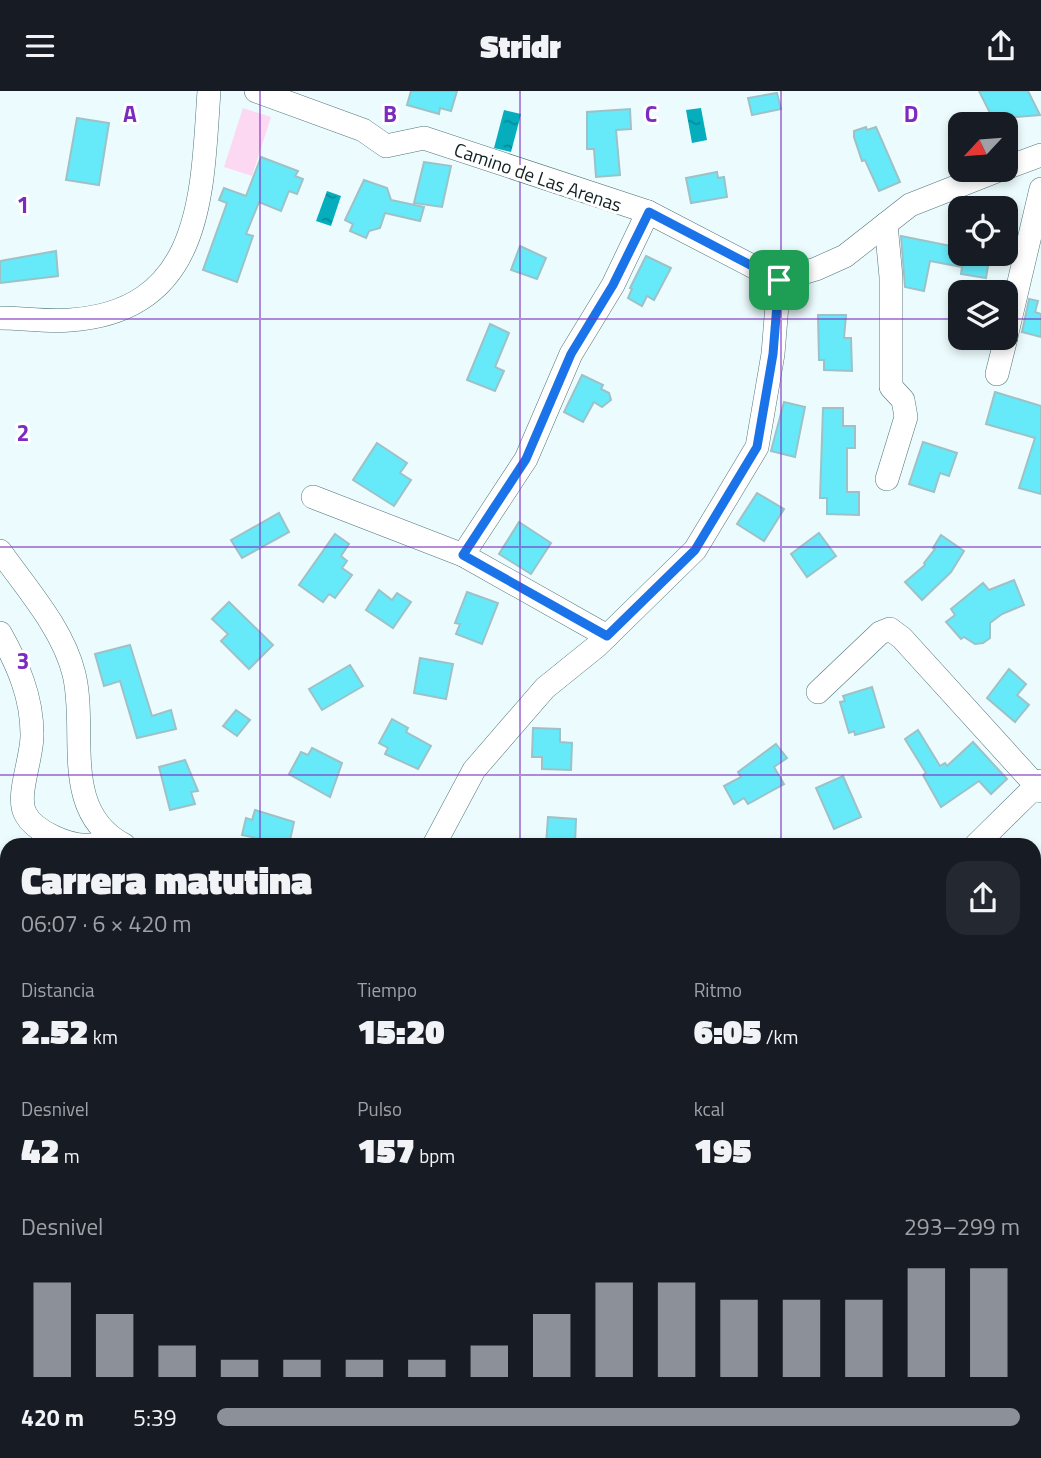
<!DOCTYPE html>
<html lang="es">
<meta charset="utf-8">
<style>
:root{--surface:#171b24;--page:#242831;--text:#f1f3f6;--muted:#9ea1a6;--accent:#8c9099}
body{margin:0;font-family:"Titillium Web",sans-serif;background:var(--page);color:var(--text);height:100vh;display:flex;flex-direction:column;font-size:26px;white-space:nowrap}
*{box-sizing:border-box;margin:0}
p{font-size:23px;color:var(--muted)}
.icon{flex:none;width:38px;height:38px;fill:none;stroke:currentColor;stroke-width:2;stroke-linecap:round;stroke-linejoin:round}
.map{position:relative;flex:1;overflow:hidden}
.details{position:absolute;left:0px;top:747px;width:1041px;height:621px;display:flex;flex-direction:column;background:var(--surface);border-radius:21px 21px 0 0;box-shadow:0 4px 10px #0003}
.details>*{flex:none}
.needle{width:46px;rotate:244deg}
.tools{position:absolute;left:948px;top:21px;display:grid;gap:14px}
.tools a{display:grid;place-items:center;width:70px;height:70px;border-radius:14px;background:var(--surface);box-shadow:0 4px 10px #0003;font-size:35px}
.pin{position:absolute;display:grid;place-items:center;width:60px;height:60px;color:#fff;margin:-30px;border-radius:14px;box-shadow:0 4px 10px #0006}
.round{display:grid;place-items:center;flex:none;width:74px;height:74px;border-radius:21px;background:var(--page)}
.summary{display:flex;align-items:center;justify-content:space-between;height:119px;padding:0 21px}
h1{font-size:38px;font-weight:800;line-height:52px}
.stats{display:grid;grid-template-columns:repeat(3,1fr);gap:10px;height:119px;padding:7px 21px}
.stats div{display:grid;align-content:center}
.stats b{font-size:35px;font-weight:800}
.stats small{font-size:19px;font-weight:400}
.stats p{font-size:19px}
.chart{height:196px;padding:14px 21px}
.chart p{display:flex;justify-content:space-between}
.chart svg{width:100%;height:126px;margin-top:7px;stroke:var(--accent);stroke-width:6}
ul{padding:0 21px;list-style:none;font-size:23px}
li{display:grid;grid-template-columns:112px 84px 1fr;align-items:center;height:52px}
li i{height:18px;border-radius:9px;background:var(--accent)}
header{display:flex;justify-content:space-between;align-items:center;height:91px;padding:0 21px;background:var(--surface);font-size:32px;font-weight:800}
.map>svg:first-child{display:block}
.green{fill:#fcd8f2}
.water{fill:url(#water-ripples)}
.building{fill:#66eafa;stroke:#9cc2c7;stroke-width:2}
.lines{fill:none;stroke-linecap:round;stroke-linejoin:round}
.minor-casing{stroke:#507479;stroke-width:24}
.minor{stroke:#fff;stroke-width:23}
.route-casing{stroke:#fff;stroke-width:14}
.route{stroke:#1a73e8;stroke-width:9}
.grid{fill:none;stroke:#7b2cbf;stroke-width:2;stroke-opacity:0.55}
.labels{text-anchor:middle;stroke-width:6;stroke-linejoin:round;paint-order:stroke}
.street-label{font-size:19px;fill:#132224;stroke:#fff}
.grid-label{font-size:23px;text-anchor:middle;font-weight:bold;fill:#7b2cbf;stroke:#fff;stroke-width:6;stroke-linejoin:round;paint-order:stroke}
</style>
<header><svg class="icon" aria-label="menu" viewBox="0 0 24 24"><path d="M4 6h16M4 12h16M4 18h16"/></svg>Stridr<svg class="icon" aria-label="share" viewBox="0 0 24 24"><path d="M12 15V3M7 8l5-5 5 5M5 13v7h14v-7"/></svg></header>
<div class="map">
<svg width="1041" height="1367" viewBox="0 0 1041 1367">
<defs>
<pattern id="water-ripples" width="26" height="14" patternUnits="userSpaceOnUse" patternTransform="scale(1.75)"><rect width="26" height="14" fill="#05adbd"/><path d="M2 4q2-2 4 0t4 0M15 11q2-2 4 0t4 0" fill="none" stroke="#058c99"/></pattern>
</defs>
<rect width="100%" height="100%" fill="#ecfbfd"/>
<g class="green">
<path d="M243 17 271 26 252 85 224 76Z"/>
<path d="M1034 1237 1041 1251V1367H858V1362H1034Z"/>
</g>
<g class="water">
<path d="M701 17 707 49 692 52 686 19Z"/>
<path d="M504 19 521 23 511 61 494 57Z"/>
<path d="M327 100 341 105 331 135 316 130Z"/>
</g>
<g class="building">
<path d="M411 0H457L451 20 440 17 439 23 407 14Z"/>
<path d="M979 0H1028L1040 24 993 28Z"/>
<path d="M777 2 781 18 752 24 748 7Z"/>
<path d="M630 18 631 38 616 39 620 84 596 86 594 58H587V21Z"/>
<path d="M77 27 109 32 99 94 66 89Z"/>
<path d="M866 36 867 39 876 36 900 91 879 100 865 69 862 70 854 46V40Z"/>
<path d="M261 66 298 80 295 85 303 88 297 103 289 100 281 120 259 111 246 143 253 145 237 191 203 179 227 112 219 109 224 97 246 105Z"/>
<path d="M424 71 451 75 442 116 414 112Z"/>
<path d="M717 81 718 87 724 86 727 106 691 112 686 87Z"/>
<path d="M364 89 387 97 391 109 424 116 420 130 385 122 380 137 369 140 366 147 350 140 353 133 345 129Z"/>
<path d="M901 145 961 157V163H990L986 187 961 183 962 176 930 170 924 200 905 196Z"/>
<path d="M520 155 546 167 537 188 511 179Z"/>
<path d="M56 160 58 185 0 192V170Z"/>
<path d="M646 165 671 177 654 209 647 205 642 215 628 207 632 198 630 197Z"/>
<path d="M1029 208 1038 210 1035 221 1041 223V246L1022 241Z"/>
<path d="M818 224H846L844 247H851L852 280 824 279V269H819Z"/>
<path d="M490 233 509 242 495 276 504 280 495 300 467 289Z"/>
<path d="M582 284 603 294 601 298 609 302 611 309 602 316 594 311 583 331 564 321Z"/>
<path d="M995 301 1041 315V403L1019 397 1035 347 986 333Z"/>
<path d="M784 311 805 316 795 366 771 360Z"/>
<path d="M823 317H843V335H855V357H847V401H859V424L827 423V407H820Z"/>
<path d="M923 351 957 362 949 385 940 382 934 401 909 393Z"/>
<path d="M377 352 407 372 400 382 411 389 394 415 353 389Z"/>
<path d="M757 402 784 418 764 450 737 433Z"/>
<path d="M279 422 289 441 242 467 231 449Z"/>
<path d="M519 431 551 452 531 483 499 463Z"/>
<path d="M819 442 836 465 807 486 791 463Z"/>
<path d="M335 443 349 453 341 465 347 470 342 477 352 484 335 507 329 503 323 511 299 494Z"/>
<path d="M941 444 964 460 951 481 922 509 905 491 925 474 924 472 935 458 933 457Z"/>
<path d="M1014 489 1024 514 1002 523 990 532V547L983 552 975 553 964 546 961 548 946 531 955 524 951 518 983 492 989 499Z"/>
<path d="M379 499 392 509 397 502 411 511 393 537 366 519Z"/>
<path d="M467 501 498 512 482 553 456 543 460 533 455 532Z"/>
<path d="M229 511 273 554 249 578 221 550 228 543 212 528Z"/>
<path d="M130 554 152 625 171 619 176 638 137 647 120 590 104 595 95 563Z"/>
<path d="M420 567 453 573 446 608 414 602Z"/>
<path d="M350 574 363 595 322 619 309 598Z"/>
<path d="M1009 578 1026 593 1017 604 1029 614 1015 631 987 607Z"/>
<path d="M872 596 884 636 855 644 854 640 849 642 840 611 845 610 843 605Z"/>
<path d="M236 619 250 629 237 645 223 635Z"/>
<path d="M392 628 408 637 406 641 431 655 418 678 385 663 388 657 379 652Z"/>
<path d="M533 637 560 638V651L572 652 571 679 542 678V666H532Z"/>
<path d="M918 639 940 675 945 672 947 675 973 651 1007 688 991 703 979 690 941 716 923 684 926 682 905 648Z"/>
<path d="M776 653 787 667 774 676 784 693 748 713 744 707 734 713 724 695 741 686 738 681Z"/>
<path d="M312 657 342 672 330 706 289 683 301 661 308 664Z"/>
<path d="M185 669 198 700 191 701 195 713 170 719 159 676Z"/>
<path d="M843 685 861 726 834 738 816 697Z"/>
<path d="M255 719 294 731 289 754H265L266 749 242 744 246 727 252 729Z"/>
<path d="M548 726 576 728 575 754H546Z"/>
</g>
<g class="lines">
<defs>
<g id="minor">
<path d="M256 0 363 39 386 55 424 47 648 121 779 189 816 178 845 165 910 114 999 79"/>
<path d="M1006 77 1041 64"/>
<path d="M886 133 891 186V296L903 309 906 326 887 388"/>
<path d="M0 227C23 227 47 231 70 229 204 220 202 101 209 0"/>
<path d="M1006 246 1041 98"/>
<path d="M997 283 1006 247"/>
<path d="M313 406 463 464 526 368 571 263 613 194 648 121"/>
<path d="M0 460C27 498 63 538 74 583 88 640 59 720 124 754"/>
<path d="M463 464 607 545"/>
<path d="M0 542C18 574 32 606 32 643 33 665 16 704 25 722 34 741 71 756 90 754 97 754 104 750 110 747"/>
<path d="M818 601 880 542 890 538 902 547 1041 700"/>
<path d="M434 754 474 679 545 597 597 555 695 459 727 406 757 356 773 263 779 189"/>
<path d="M976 754 1041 690"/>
<path d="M0 1069 7 1074"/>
<path d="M284 1362 289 1367"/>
<path d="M321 1367 323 1362"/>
<path d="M447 1367 450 1362"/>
<path d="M858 1367V1362"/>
</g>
</defs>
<use href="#minor" class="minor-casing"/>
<use href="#minor" class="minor"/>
</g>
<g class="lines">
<defs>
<path id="route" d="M649 121 779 189 773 263 757 356 695 459 607 545 463 464 526 368 571 263 613 194Z"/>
</defs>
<use href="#route" class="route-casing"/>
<use href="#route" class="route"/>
</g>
<path class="grid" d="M260 0V754M520 0V754M781 0V754M0 228H961M1006 228H1041M0 456H1041M0 684H1041M0 911H7M1034 911H1041M0 1139H7M1034 1139H1041M260 1362V1367M520 1362V1367M781 1362V1367"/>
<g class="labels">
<g class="street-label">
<text transform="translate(538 86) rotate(19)" y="7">Camino de Las Arenas</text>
</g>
</g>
<g class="grid-label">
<text x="130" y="31">A</text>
<text x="390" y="31">B</text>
<text x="651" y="31">C</text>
<text x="911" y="31">D</text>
<text x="23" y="122">1</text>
<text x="23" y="350">2</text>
<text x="23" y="578">3</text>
</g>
</svg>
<div class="tools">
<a><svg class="needle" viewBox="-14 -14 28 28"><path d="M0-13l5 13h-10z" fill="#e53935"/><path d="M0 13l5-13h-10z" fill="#9ea1a6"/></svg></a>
<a><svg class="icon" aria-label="locate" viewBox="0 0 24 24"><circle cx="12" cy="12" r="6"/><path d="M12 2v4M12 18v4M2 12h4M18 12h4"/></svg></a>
<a><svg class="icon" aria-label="layers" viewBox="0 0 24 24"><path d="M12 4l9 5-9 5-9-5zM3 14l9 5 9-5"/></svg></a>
</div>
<div class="pin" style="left:779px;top:189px;background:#1e9e55"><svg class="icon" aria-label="arrive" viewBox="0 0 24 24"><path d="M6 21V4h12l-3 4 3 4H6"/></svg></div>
<section class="details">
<div class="summary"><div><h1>Carrera matutina</h1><p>06:07 · 6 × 420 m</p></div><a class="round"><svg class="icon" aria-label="share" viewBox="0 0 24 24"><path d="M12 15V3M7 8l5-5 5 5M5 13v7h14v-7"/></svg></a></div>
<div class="stats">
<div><p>Distancia</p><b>2.52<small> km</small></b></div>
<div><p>Tiempo</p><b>15:20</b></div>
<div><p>Ritmo</p><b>6:05<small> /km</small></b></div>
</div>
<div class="stats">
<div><p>Desnivel</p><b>42<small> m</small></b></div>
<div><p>Pulso</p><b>157<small> bpm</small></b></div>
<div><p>kcal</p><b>195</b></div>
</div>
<div class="chart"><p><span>Desnivel</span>293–299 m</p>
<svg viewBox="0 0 160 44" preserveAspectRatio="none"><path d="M5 44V11M15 44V22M25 44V33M35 44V38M45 44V38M55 44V38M65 44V38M75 44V33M85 44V22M95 44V11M105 44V11M115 44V17M125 44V17M135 44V17M145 44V6M155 44V6"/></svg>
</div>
<ul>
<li><b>420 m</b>5:39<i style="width:100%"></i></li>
</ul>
</section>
</div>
